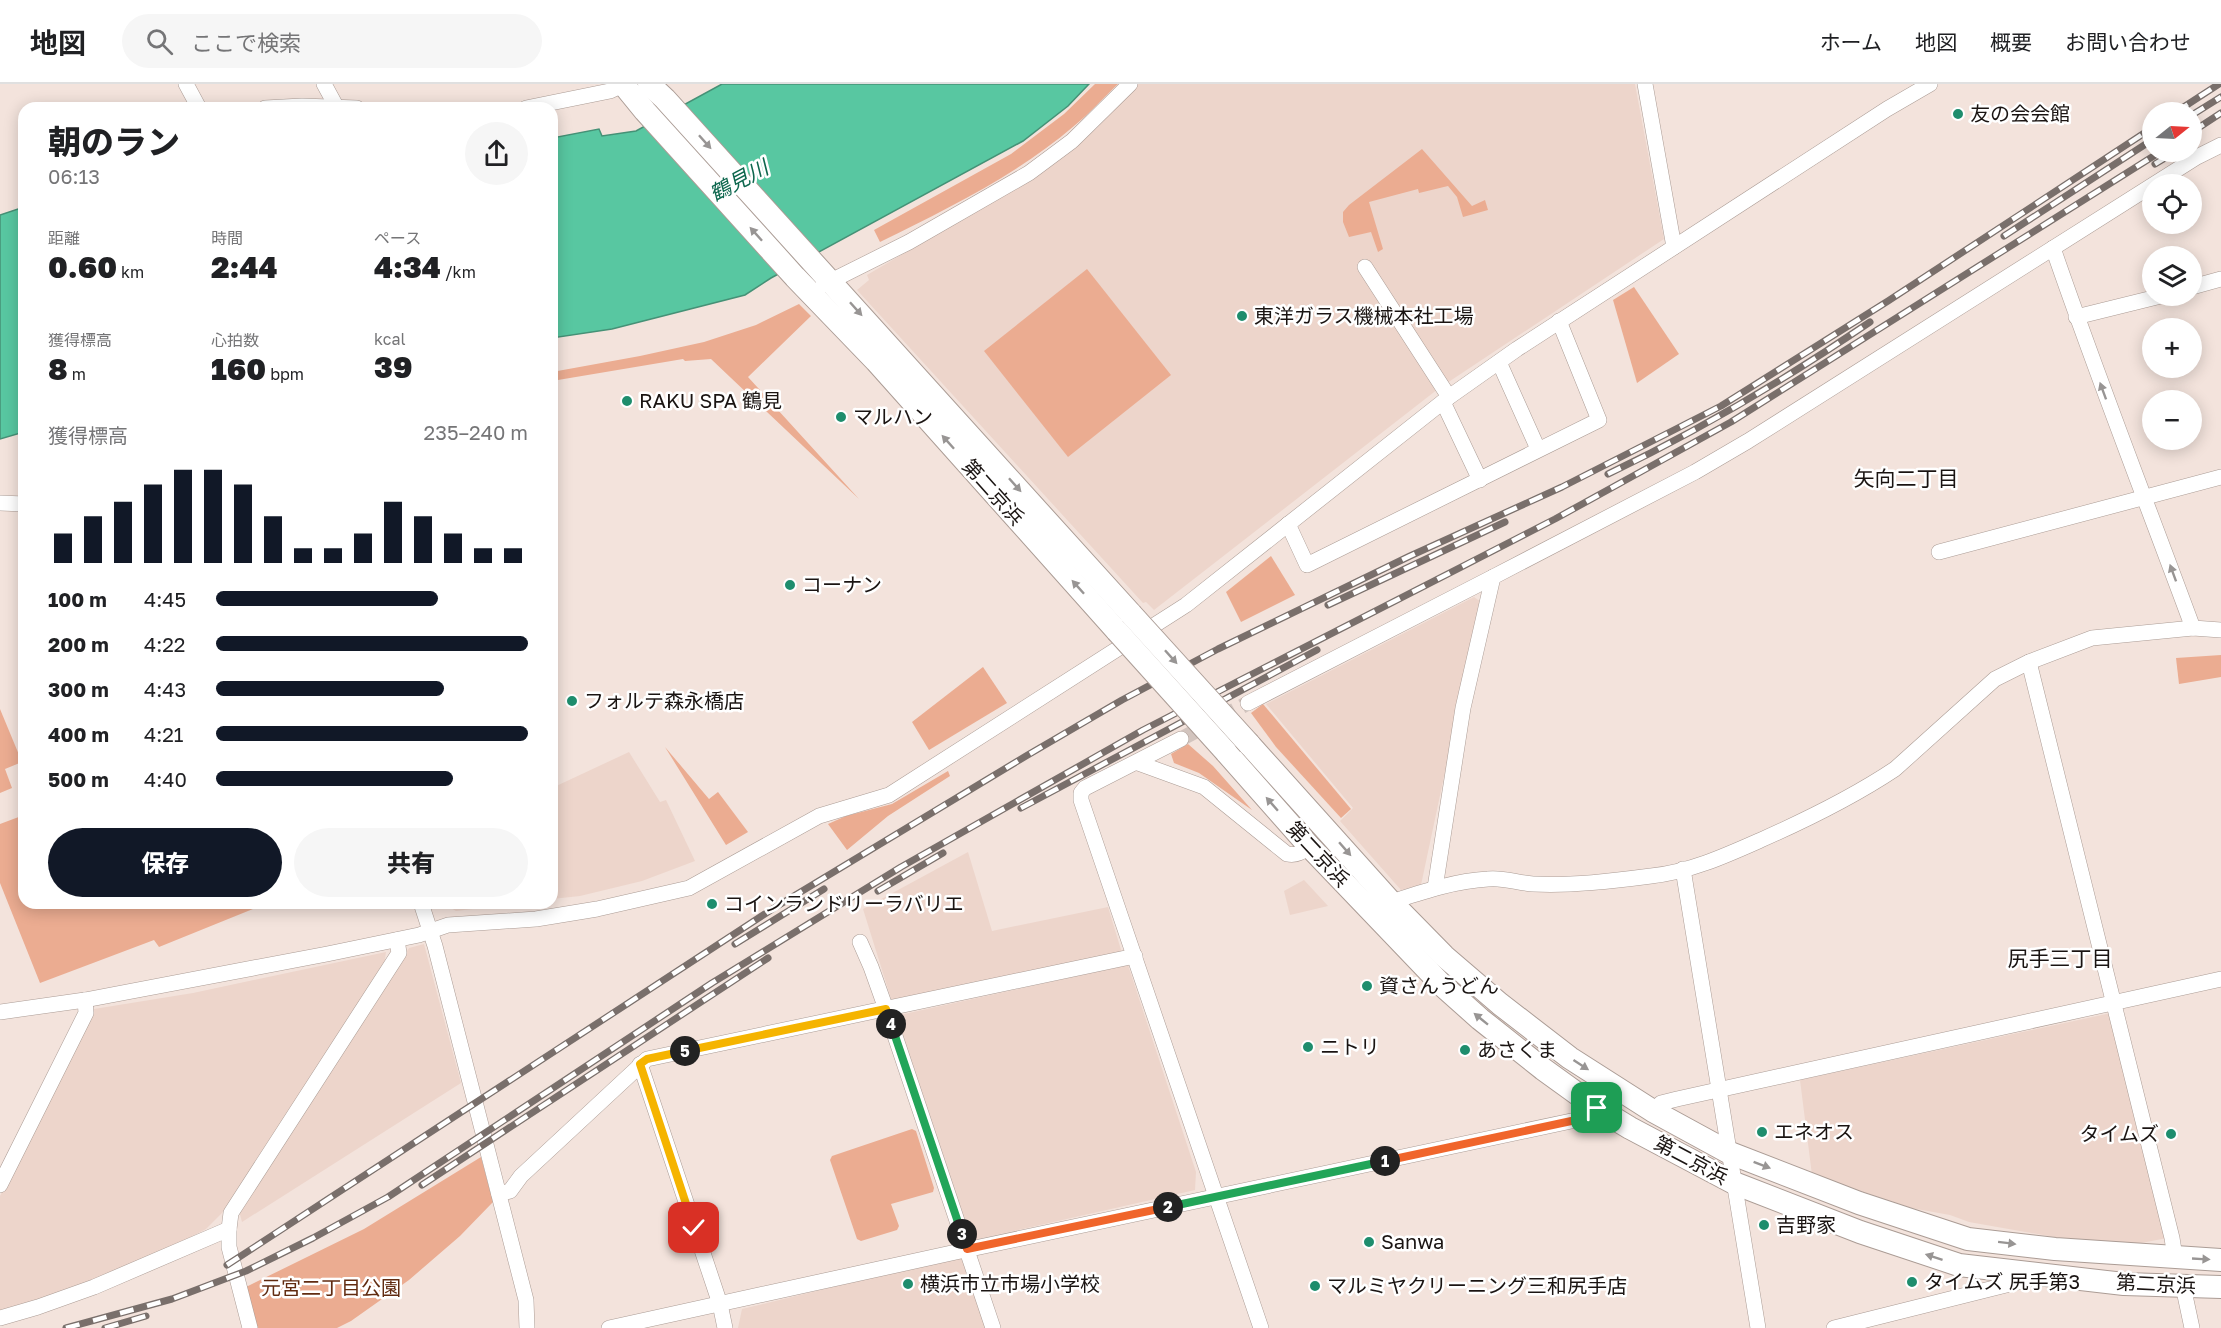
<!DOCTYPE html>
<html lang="ja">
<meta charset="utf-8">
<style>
:root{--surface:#fff;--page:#f6f6f6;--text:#202124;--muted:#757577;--line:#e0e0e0;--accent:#111827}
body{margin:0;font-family:"Golos Text","Noto Sans JP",sans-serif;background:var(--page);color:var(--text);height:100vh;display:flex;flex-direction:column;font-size:22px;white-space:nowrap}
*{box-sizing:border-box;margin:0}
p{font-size:20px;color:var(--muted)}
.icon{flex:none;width:33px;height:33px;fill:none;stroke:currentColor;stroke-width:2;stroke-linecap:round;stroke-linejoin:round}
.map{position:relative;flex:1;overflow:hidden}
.panel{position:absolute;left:18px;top:18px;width:540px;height:807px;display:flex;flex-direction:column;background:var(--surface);border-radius:18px;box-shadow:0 3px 15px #0003}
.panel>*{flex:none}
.needle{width:39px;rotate:72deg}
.tools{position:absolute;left:2142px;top:18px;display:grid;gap:12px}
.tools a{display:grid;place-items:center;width:60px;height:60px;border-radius:50%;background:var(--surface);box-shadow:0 3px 15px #0003;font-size:30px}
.pin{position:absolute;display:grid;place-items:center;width:51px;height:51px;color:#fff;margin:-26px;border-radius:12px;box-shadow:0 3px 9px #0006}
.km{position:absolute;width:30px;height:30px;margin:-15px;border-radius:50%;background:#222;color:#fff;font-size:16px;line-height:30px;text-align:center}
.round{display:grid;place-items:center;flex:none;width:63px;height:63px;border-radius:32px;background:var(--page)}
.head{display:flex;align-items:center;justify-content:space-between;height:102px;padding:0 30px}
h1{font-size:33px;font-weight:800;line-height:45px}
.metrics{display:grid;grid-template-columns:repeat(3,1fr);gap:9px;height:102px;padding:6px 30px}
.metrics div{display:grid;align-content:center}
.metrics b{font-size:30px;font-weight:800}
.metrics small{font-size:16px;font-weight:400}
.metrics p{font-size:16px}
.chart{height:168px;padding:12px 30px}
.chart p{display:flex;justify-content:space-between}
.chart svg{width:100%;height:108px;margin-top:6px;stroke:var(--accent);stroke-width:6}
.button{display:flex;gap:12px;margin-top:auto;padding:12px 30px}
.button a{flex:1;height:69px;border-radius:36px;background:var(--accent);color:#fff;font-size:24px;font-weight:800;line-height:69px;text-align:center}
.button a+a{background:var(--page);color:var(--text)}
ul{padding:0 30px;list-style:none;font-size:20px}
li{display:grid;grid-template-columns:96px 72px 1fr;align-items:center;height:45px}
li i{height:15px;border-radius:8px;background:var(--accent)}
header{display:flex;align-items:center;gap:36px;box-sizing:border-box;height:84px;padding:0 30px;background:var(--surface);border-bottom:2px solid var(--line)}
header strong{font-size:28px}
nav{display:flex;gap:33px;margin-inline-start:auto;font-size:21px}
.search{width:420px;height:54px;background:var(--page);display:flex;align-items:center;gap:15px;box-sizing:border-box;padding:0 21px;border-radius:33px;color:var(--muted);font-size:22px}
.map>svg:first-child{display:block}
.built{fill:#edd5cb}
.green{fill:#ebac91}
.water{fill:#58c7a1;stroke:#459176;stroke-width:1.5}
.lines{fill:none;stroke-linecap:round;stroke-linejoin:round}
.minor-tunnel{stroke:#d2c4be;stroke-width:15;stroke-dasharray:15 8;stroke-linecap:butt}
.minor-casing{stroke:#ab9c95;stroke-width:16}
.highway-casing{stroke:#ab9c95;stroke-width:24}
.minor{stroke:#fff;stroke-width:15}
.highway{stroke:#fff;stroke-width:22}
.rail-casing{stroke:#796f6b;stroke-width:7}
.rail{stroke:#fff;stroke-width:4.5;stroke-dasharray:14;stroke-linecap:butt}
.highway-bridge-casing{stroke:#ab9c95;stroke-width:24;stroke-linecap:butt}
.highway-bridge{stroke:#fff;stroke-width:22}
.oneway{fill:#989594}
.split-1-casing{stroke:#fff;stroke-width:12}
.split-2-casing{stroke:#fff;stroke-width:12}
.split-3-casing{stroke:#fff;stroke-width:12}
.split-4-casing{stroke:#fff;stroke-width:12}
.split-5-casing{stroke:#fff;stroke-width:12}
.split-6-casing{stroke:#fff;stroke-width:12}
.split-1{stroke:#f0652b;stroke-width:8}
.split-2{stroke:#22a559;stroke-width:8}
.split-3{stroke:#f0652b;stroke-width:8}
.split-4{stroke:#22a559;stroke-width:8}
.split-5{stroke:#f5b400;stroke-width:8}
.split-6{stroke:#f5b400;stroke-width:8}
.poi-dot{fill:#1e8d6d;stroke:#fff;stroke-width:2}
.labels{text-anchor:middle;stroke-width:5;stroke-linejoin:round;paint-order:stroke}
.poi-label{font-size:20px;fill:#1a1412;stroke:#fff;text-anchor:start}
.street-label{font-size:20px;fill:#1a1412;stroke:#fff}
.park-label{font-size:20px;fill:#612b10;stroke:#fff}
.water-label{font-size:21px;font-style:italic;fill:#0e674e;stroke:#fff}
.neighbourhood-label{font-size:21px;fill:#1a1412;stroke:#fff}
</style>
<header>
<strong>地図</strong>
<div class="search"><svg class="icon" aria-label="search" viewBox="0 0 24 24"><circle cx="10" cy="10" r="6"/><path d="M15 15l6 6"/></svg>ここで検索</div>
<nav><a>ホーム</a><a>地図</a><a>概要</a><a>お問い合わせ</a></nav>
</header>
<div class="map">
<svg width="2221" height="1244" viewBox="0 0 2221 1244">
<rect width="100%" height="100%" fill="#f3e3dc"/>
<g class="built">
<path d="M1138 0H1635L1664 155 1438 305 1154 526 1146 518 1143 519 857 206 869 196 867 191 1034 93 1065 70 1097 44Z"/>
<path d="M1474 513 1481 518 1421 801 1401 806 1340 737 1353 724 1266 620Z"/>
<path d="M629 668 660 718 666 716 695 777 642 797 580 812 552 815V704Z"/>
<path d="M968 768 992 847 1108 823 1122 869 892 918 863 825Z"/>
<path d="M1304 796 1328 822 1290 831 1284 807Z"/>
<path d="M442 819H522L456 827Z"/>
<path d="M424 860 461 999 242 1138 239 1127 409 864Z"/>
<path d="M386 868 384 882 223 1128 206 1145 185 1156 45 1216 0 1227V1112L94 925 193 909Z"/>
<path d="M1128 881 1196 1088 1195 1106 969 1157 895 932Z"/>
<path d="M2111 929 2167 1154 2131 1161 2060 1154 1969 1138 1950 1131 1911 1124 1812 1091 1800 996Z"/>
<path d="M960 1172 964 1176 986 1244H738L742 1225Z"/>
</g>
<g class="green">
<path d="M1095 0H1118C1103 14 1090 29 1074 42 1017 91 947 125 880 158L874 146 1011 70 1064 30Z"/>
<path d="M1422 65 1472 122 1485 116 1488 126 1463 133 1457 113 1448 102 1419 109 1418 105 1369 118 1383 165 1378 168 1371 148 1349 153 1343 138V128L1349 121Z"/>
<path d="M1087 185 1171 291 1068 373 984 267Z"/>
<path d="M1634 203 1679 270 1637 299 1613 216Z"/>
<path d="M799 220 811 232 748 293 859 415 711 275 685 277 683 275 552 297V288L640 272 704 258 756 241Z"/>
<path d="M1271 472 1295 511 1241 538 1226 508Z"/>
<path d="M2221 571V593L2179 600 2176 574Z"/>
<path d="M983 583 1007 619 929 666 912 638Z"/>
<path d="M1263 620 1351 725 1341 734 1276 663 1251 629Z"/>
<path d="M0 625 22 678 5 685 12 704 0 709Z"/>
<path d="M1188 660 1213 682 1252 726 1199 689 1174 679 1171 670Z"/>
<path d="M665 663 709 715 718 708 748 748 726 761Z"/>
<path d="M948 687 950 692 888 732 847 766 828 740 846 732 892 720Z"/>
<path d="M24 731V819H268L159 863 154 856 40 899 0 799V740Z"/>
<path d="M912 1045 916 1047 934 1104 933 1108 891 1120 899 1142 897 1146 861 1157 857 1155 830 1076 832 1072Z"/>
<path d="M481 1073 493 1118 460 1152 409 1196 351 1237 337 1244H258L242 1205 364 1145Z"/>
</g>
<g class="water">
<path d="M722 0H1089L1068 22 1023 57 771 194 745 211 612 245 552 254V54L599 45 602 52 636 47Z"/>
<path d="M24 123V348L0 355V131Z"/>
</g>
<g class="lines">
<path class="minor-tunnel" d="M1181 655 1248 619"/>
<defs>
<g id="minor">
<path d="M186 0 199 24"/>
<path d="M324 0 336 22"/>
<path d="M1645 0 1674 163"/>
<path d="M265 24 302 22 357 24"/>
<path d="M526 24 610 7 625 0"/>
<path d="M2053 164C2097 292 2146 417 2193 544"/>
<path d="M1365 183 1449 313"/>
<path d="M823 201 909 158 1029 89 1072 57 1130 0"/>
<path d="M2192 203 2221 195"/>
<path d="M2076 233 2161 212"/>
<path d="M1499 278 1538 365"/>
<path d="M1443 318 1480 396"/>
<path d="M0 419 24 420"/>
<path d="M1288 440 1307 481 1599 336 1559 237"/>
<path d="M1939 468 2221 393"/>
<path d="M2029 578 2172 1154 2175 1173"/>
<path d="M1248 619 1493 493 1695 388 1748 357 2197 73 2221 61"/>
<path d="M1181 655 1085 704 1081 709V716L1261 1244"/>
<path d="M1138 679 1204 703 1287 770C1297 772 1302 768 1309 762"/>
<path d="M1683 785 1758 1244"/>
<path d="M1435 804 1463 624 1493 493"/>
<path d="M1391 818C1422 808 1454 797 1488 795 1502 793 1518 799 1533 800 1571 802 1613 797 1651 792 1690 788 1727 771 1763 755 1808 735 1853 713 1895 685L1995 595 2029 578 2092 554 2193 544 2221 546"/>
<path d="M421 819 435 862 526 1216 527 1244"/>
<path d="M860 858 871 883 886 925 993 1244"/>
<path d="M0 928 85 916 327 870 419 851 448 841 536 835 597 825 689 804 819 732 889 711 1186 521 1449 313 1517 265 1887 25 1930 0"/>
<path d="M640 980 720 1220 725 1244"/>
<path d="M1653 1027 1661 1019 1677 1015 2221 895"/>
<path d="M0 1101 86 929 85 916"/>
<path d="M499 1110 510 1107 521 1092 647 975 1135 872"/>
<path d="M229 1145V1163L250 1244"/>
<path d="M2183 1202 2192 1244"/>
<path d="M0 1234 38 1223 94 1203 229 1145 231 1129 399 869 397 856"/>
<path d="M609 1244 956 1168 1590 1033 1597 1024"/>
<path d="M1834 1244 2034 1194"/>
</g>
<g id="highway">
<path d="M623 0 645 27 795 193 876 277 1117 547"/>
<path d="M649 0 665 15 1131 530"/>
<path d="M1249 660 1391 818 1444 872 1500 920 1570 974 1653 1027 1730 1069 1859 1119 1968 1155 2055 1165 2221 1176"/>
<path d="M1226 668 1309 762 1443 902 1480 935 1543 985 1597 1024 1630 1044 1734 1099 1860 1148 1959 1181 2124 1200 2221 1203"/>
</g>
</defs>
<use href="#minor" class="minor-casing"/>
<use href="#highway" class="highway-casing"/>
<use href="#minor" class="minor"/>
<use href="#highway" class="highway"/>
<defs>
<g id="rail">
<path d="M2176 28 2219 0"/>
<path d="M2192 31 2221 13"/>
<path d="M2192 48 2221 29"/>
<path d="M2155 80 2175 68"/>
<path d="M2004 152 2152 56"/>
<path d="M1608 390C1700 346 1786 295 1870 238"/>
<path d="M1328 521 1505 438"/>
<path d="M1021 724 1317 566"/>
<path d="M878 807 943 769"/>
<path d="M735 860 824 805"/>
<path d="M422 1101 768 874"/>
<path d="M227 1181 774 824 1026 672 1122 616 1218 565 1410 472 1562 403 1721 322 1888 217 2152 44"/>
<path d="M66 1244 172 1215 246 1187 313 1154 388 1113 712 899 901 783 1143 646 1555 435 1731 338 2160 68"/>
<path d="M105 1244 146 1232"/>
</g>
</defs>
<use href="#rail" class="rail-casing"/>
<use href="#rail" class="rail"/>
<defs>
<g id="highway-bridge">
<path d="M1131 530 1249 660"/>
<path d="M1117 547 1226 668"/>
</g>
</defs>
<use href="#highway-bridge" class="highway-bridge-casing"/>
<use href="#highway-bridge" class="highway-bridge"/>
</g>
<defs><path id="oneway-solid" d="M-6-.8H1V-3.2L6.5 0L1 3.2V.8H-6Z" transform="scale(1.5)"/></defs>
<g class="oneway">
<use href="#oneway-solid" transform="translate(705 58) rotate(48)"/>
<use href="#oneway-solid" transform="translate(756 150) rotate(-132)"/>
<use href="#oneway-solid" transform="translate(856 225) rotate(48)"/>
<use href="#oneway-solid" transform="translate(2103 307) rotate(-110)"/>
<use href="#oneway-solid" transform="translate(948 358) rotate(-132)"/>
<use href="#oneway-solid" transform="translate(1015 401) rotate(48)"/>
<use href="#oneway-solid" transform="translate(2173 489) rotate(-110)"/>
<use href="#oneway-solid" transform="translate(1078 503) rotate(-132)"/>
<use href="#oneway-solid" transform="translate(1171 573) rotate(48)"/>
<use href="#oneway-solid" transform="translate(1272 720) rotate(-131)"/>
<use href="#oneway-solid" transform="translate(1345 765) rotate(49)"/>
<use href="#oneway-solid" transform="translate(1481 935) rotate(-141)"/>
<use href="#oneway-solid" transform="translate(1581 981) rotate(33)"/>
<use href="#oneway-solid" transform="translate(1762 1081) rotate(21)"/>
<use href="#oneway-solid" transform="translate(2007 1159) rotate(7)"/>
<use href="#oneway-solid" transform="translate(1934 1173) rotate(-162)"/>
<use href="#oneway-solid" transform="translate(2201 1175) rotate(3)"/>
</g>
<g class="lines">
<defs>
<path id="split-1" d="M1385 1077 1590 1033 1597 1024"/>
<path id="split-2" d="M1168 1123 1385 1077"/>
<path id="split-3" d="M962 1150 967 1165 1168 1123"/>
<path id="split-4" d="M891 940 962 1150"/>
<path id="split-5" d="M685 967 886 925 891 940"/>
<path id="split-6" d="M685 967 647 975 640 980 694 1144"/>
</defs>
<use href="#split-1" class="split-1-casing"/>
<use href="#split-2" class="split-2-casing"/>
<use href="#split-3" class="split-3-casing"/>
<use href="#split-4" class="split-4-casing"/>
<use href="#split-5" class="split-5-casing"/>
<use href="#split-6" class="split-6-casing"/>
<use href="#split-1" class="split-1"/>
<use href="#split-2" class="split-2"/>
<use href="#split-3" class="split-3"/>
<use href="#split-4" class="split-4"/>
<use href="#split-5" class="split-5"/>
<use href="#split-6" class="split-6"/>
</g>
<g class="poi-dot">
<circle cx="1958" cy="30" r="6"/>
<circle cx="1242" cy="232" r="6"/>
<circle cx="627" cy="317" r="6"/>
<circle cx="841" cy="333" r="6"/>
<circle cx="790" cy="501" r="6"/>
<circle cx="572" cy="617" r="6"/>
<circle cx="712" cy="820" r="6"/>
<circle cx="1367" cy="902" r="6"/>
<circle cx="1308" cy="963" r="6"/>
<circle cx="1465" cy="966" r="6"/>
<circle cx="1762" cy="1048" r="6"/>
<circle cx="2171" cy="1050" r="6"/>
<circle cx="1764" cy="1141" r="6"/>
<circle cx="1369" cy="1158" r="6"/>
<circle cx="1912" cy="1198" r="6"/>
<circle cx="908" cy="1200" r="6"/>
<circle cx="1315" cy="1202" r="6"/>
</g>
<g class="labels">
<g class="poi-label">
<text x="1970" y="37">友の会会館</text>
<text x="1254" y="239">東洋ガラス機械本社工場</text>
<text x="639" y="324">RAKU SPA 鶴見</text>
<text x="853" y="340">マルハン</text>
<text x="802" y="508">コーナン</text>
<text x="584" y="624">フォルテ森永橋店</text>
<text x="724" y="827">コインランドリーラバリエ</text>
<text x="1379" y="909">資さんうどん</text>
<text x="1320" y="970">ニトリ</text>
<text x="1477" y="973">あさくま</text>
<text x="1774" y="1055">エネオス</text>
<text x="2159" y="1057" text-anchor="end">タイムズ</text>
<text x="1776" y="1148">吉野家</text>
<text x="1381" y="1165">Sanwa</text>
<text x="1924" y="1205">タイムズ 尻手第3</text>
<text x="920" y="1207">横浜市立市場小学校</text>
<text x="1327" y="1209">マルミヤクリーニング三和尻手店</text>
</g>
<g class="street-label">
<text transform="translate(993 408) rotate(48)" y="7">第二京浜</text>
<text transform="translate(1318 770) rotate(47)" y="7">第二京浜</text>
<text transform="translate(1691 1076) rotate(28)" y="7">第二京浜</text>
<text transform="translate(2156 1200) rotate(3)" y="7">第二京浜</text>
</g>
<g class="park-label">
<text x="331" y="1211">元宮二丁目公園</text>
</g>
<g class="water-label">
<text transform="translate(739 97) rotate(-28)" y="7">鶴見川</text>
</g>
<g class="neighbourhood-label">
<text x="1906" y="402">矢向二丁目</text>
<text x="2060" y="882">尻手三丁目</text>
</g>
</g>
</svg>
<div class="tools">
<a><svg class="needle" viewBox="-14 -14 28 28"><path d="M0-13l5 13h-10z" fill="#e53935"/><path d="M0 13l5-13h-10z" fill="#757577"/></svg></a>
<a><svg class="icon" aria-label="locate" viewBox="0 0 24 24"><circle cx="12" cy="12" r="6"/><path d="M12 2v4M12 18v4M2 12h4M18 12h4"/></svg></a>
<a><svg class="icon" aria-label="layers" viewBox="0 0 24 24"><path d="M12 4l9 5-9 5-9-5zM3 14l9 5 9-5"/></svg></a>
<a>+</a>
<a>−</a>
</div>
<div class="pin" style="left:1597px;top:1024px;background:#1e9e55"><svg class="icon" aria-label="arrive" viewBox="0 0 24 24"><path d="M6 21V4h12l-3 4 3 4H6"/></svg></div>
<div class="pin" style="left:694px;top:1144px;background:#d93025"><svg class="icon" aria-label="check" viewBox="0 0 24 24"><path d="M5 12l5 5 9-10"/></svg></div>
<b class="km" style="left:1385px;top:1077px">1</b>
<b class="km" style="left:1168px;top:1123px">2</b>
<b class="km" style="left:962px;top:1150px">3</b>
<b class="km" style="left:891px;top:940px">4</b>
<b class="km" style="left:685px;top:967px">5</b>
<section class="panel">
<div class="head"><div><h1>朝のラン</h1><p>06:13</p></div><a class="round"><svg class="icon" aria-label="share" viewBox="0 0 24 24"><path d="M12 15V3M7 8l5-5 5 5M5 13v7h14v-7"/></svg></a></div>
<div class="metrics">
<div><p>距離</p><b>0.60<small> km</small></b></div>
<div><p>時間</p><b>2:44</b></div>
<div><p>ペース</p><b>4:34<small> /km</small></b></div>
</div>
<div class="metrics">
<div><p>獲得標高</p><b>8<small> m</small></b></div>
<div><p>心拍数</p><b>160<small> bpm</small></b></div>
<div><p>kcal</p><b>39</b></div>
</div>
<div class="chart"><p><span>獲得標高</span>235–240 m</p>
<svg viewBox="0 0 160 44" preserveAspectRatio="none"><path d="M5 44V32M15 44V25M25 44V19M35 44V12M45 44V6M55 44V6M65 44V12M75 44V25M85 44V38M95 44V38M105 44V32M115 44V19M125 44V25M135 44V32M145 44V38M155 44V38"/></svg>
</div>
<ul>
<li><b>100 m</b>4:45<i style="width:71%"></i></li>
<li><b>200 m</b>4:22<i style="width:100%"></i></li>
<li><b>300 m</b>4:43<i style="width:73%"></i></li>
<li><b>400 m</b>4:21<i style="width:100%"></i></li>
<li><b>500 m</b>4:40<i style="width:76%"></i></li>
</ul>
<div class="button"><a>保存</a><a>共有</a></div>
</section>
</div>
